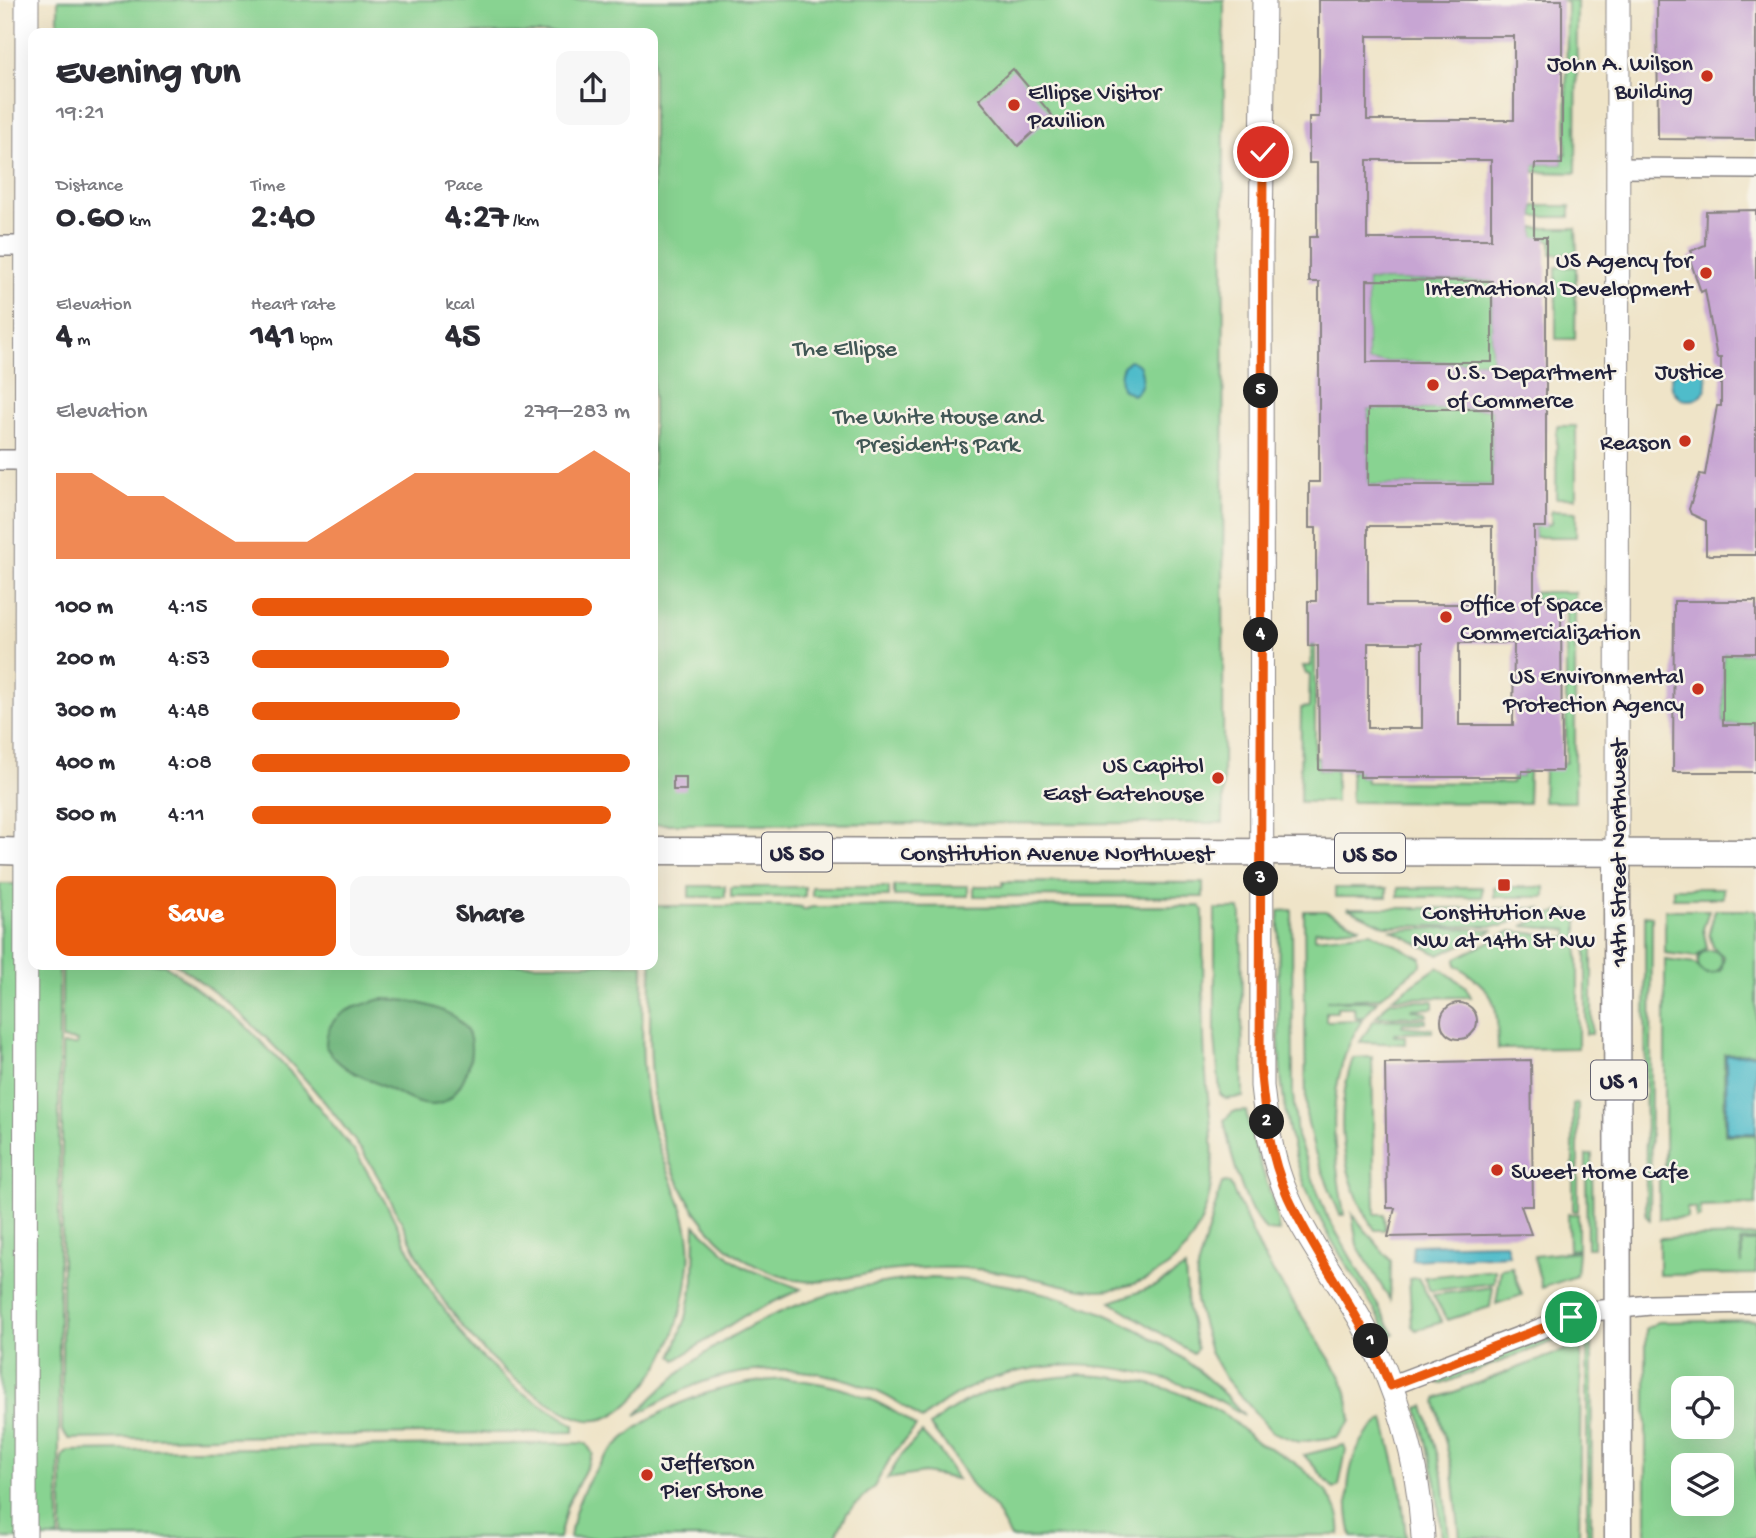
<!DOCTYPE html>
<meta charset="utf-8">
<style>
:root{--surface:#fff;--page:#f7f7f7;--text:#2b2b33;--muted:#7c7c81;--accent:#ea580c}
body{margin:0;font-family:"Gochi Hand",sans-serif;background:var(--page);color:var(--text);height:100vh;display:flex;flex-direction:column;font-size:26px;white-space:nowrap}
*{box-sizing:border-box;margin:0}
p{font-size:23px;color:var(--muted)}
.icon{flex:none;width:38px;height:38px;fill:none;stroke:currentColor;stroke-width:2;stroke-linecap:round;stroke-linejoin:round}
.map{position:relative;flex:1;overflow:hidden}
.sheet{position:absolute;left:28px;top:28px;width:630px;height:942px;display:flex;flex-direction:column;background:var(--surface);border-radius:14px;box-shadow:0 7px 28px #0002}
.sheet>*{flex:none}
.tools{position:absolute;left:1671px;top:1376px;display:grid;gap:14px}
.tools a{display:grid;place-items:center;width:63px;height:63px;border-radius:14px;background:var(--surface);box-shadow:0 7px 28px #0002;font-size:35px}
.pin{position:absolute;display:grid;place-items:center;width:60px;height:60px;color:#fff;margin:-30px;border:4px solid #fff;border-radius:50%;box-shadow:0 2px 7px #0007}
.km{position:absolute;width:35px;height:35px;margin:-18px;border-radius:50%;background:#222;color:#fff;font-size:19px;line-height:35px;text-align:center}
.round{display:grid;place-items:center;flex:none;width:74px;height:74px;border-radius:14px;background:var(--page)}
.head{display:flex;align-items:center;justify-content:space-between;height:119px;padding:0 28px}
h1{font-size:38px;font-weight:700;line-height:52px}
.stats{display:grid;grid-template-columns:repeat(3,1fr);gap:10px;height:119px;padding:7px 28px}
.stats div{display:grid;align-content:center}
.stats b{font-size:35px;font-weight:700}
.stats small{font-size:19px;font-weight:400}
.stats p{font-size:19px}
.chart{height:196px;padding:14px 28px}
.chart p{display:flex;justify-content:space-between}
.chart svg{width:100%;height:126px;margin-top:7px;fill:var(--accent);opacity:.7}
.action{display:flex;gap:14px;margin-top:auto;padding:14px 28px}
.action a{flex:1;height:80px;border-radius:14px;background:var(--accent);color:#fff;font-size:28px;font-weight:700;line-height:80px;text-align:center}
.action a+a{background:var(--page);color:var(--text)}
ul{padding:0 28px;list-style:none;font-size:23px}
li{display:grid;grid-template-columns:112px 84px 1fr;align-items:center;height:52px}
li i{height:18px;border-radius:9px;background:var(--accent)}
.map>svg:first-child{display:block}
.green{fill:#88d391;stroke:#557a66;stroke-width:2;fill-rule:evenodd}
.forest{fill:#6eb57b;stroke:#486c5b;stroke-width:2}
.water{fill:#50bcca;stroke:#396f82;stroke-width:2}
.building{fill:#c7a5d3;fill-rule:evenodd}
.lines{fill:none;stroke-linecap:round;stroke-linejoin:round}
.minor-casing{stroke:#888382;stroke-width:22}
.major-casing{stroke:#888382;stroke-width:25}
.highway-casing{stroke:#888382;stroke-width:29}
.minor{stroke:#fff;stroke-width:19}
.major{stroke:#fff;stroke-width:23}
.highway{stroke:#fff;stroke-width:26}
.route-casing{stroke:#fff;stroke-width:14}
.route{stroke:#ea580c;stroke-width:9}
.poi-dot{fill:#c8321e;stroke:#f7f3e8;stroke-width:2.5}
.labels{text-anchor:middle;stroke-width:5;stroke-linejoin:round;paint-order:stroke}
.shield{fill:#f7f3e8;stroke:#62616f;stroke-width:2}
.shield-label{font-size:23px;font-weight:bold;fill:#22223b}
.poi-label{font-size:24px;fill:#22223b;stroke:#f7f3e8;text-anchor:end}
.park-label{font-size:24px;fill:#415755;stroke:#f7f3e8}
.street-label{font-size:24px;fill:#22223b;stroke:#f7f3e8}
</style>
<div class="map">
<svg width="1756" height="1538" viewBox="0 0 1756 1538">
<rect width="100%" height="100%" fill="#f7f3e8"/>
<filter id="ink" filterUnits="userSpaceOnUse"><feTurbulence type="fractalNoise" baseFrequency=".0143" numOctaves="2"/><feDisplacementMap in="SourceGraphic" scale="14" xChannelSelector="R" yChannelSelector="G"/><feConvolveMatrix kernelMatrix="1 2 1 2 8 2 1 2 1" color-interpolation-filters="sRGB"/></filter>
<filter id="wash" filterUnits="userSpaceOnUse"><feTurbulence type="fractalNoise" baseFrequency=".00686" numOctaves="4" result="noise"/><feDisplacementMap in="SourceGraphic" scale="28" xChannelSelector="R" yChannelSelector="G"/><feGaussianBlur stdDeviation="1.57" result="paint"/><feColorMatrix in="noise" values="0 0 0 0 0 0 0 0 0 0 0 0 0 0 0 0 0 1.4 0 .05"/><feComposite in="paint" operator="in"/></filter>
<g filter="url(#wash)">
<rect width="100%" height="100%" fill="#efe4c8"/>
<g class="green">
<path d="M58 0H1224L1223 823 653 824V33H58Z"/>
<path d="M1562 0H1577L1576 173 1534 172V164H1562V154H1566L1567 3Z"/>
<rect x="1534" y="206" width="36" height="11"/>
<path d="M1534 228H1576L1577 254H1551V241L1534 237Z"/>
<path d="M1556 267H1576L1575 339H1556Z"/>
<path d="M1367 280 1492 281V362H1367Z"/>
<rect x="1368" y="409" width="124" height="76"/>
<path d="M1557 426H1576V498H1556Z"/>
<path d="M1551 511 1576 512V537H1534V527L1551 524Z"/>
<path d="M1534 592H1575V802H1543L1544 771 1566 762V611L1561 610V600H1534Z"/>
<path d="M1311 646H1315V757L1319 758V770H1336V802H1300L1301 708 1309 707 1310 675 1306 674 1303 666H1311Z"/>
<rect x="1723" y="653" width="33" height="72"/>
<path d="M1351 771H1360V777H1366L1367 782 1512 783 1513 777H1522V771H1529L1528 803 1351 802Z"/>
<path d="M1003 882 1203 883V897L974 896V886H1003Z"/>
<path d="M0 884H33V964H59V1538H0Z"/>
<rect x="689" y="886" width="36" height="11"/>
<rect x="894" y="886" width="74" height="10"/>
<rect x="731" y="887" width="74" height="10"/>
<path d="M812 887H889V897L812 896Z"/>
<path d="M1482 887V897H1398V888Z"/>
<rect x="1494" y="887" width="51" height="10"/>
<rect x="1335" y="888" width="52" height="9"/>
<rect x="1673" y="888" width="50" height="10"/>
<path d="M653 906H795L802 907 803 910 812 907 1200 906 1203 910C1204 960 1202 1010 1205 1060 1208 1124 1227 1182 1191 1241 1175 1268 1142 1285 1112 1289 1088 1293 1064 1285 1041 1280 1016 1274 990 1270 964 1268 934 1267 904 1268 874 1273 851 1276 827 1284 803 1281 772 1276 741 1262 718 1239 629 1147 653 1016 653 906Z"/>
<path d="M1347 908H1542L1503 926H1385Z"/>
<path d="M1215 909H1240L1241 915 1243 1097 1226 1099 1220 1094 1215 1038Z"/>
<path d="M1292 910 1293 1094 1297 1136 1326 1214 1394 1334 1390 1336C1365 1291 1333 1249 1312 1202 1270 1109 1279 1010 1279 911Z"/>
<path d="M1665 910H1709L1703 929 1707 947 1696 957 1665 953Z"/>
<path d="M1715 910H1756V1053L1724 1054 1725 1135H1756V1205L1701 1207 1700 1217 1696 1219V1208H1687V1218L1659 1219V1177H1665V960L1695 964 1706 975 1721 971 1724 957 1713 947 1709 933Z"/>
<path d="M1304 911H1325L1361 927 1315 931V938L1371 932 1421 958V965L1379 998 1326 1001H1377L1364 1017H1355L1354 1007H1337V1012H1326V1021L1362 1020C1323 1082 1333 1147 1344 1215H1340L1314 1150 1306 1114Z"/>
<path d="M1559 911H1578V1048L1498 1049C1497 1001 1498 994 1456 965V958L1511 931 1568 937V930L1522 926Z"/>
<path d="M1645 915 1652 916 1650 1220 1646 1216Z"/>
<path d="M1447 928 1494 930 1439 955 1392 930Z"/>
<rect x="1586" y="946" width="6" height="88"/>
<circle cx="1710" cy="962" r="12"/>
<path d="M62 964H164L245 1025 294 1076 358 1156 388 1207 426 1284 473 1349 517 1389 574 1425V1432L69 1439 62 1431V1045H77V1041L62 1039Z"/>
<path d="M176 964H643C643 1019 638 1075 653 1129 666 1175 694 1216 689 1265 684 1316 667 1368 629 1403 599 1431 579 1421 548 1402 496 1371 453 1323 425 1270 403 1226 384 1180 354 1140 304 1072 247 1012 176 964Z"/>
<path d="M1438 967 1465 986 1471 997 1393 998Z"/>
<path d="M1390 1001H1433V1008L1411 1009 1427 1013V1016L1376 1017Z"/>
<path d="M1426 1019V1023H1403L1402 1026 1432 1029V1032L1394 1033V1036H1405V1044L1360 1042 1374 1020Z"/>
<path d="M1372 1057 1375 1214H1384L1385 1230H1375C1341 1178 1333 1118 1353 1058Z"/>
<rect x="1573" y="1104" width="5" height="107"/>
<path d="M1246 1111C1252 1152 1275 1193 1279 1232L1267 1231C1244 1211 1230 1150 1224 1120L1233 1112Z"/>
<path d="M1586 1155H1592L1593 1248H1587Z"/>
<path d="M1226 1182 1230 1184 1263 1256 1340 1375 1347 1392 1351 1421 1337 1437 1299 1442 1272 1432 1225 1378 1210 1352 1196 1301 1197 1269 1222 1183Z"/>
<path d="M1352 1214 1391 1261 1390 1300 1357 1245Z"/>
<path d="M1568 1214H1578V1249L1569 1250Z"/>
<path d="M695 1225 730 1257 745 1268 801 1289 744 1316 676 1360 672 1356 686 1318 694 1281Z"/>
<path d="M1756 1236V1240L1740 1241 1742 1264V1242H1756V1274L1659 1275V1238Z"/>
<path d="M1578 1251 1576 1276 1542 1288 1534 1256Z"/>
<path d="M1512 1267 1522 1295 1496 1304 1501 1269Z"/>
<path d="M1185 1268 1188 1310 1197 1349 1193 1353 1111 1302 1155 1286Z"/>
<path d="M1495 1270 1494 1283 1430 1291 1424 1277Z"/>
<path d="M930 1278C1050 1280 1164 1323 1244 1415 1152 1355 1008 1341 922 1420 864 1372 781 1358 709 1380 683 1388 660 1402 636 1415 712 1330 817 1284 930 1278Z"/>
<path d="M1418 1278 1442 1322 1416 1330 1412 1326 1409 1279Z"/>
<path d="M1493 1287 1490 1307 1447 1320 1433 1295Z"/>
<path d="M1756 1320V1538H1646V1329L1658 1322ZM1684 1388H1722V1426H1684ZM1684 1465H1722V1503H1684Z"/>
<path d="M1576 1325 1575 1333 1442 1384 1438 1383 1436 1378Z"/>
<path d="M1592 1339 1591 1538H1587V1344Z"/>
<path d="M1576 1346 1581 1348 1579 1538H1460L1453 1473 1436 1402 1438 1398Z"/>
<path d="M1083 1375C1133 1377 1181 1388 1225 1415 1234 1421 1256 1443 1262 1445 1293 1457 1345 1494 1340 1535L1011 1538 995 1508 973 1487 951 1452 930 1426C974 1388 1025 1379 1083 1375Z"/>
<path d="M787 1379C835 1383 878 1396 916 1427L892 1455 874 1487 847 1513 835 1538H570C582 1434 693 1382 787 1379Z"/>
<path d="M1424 1406 1443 1475 1449 1538H1442L1436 1482 1418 1408Z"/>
<path d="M1384 1419 1401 1488 1406 1538 1352 1537C1343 1495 1346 1443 1384 1419Z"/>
<path d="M922 1433 941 1453 957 1479 924 1473 887 1479 902 1454Z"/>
<path d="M586 1443 593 1454 567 1506 559 1538H62V1457L68 1451Z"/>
<path d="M1344 1445 1346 1450 1339 1486 1334 1489 1304 1455Z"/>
</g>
<path class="forest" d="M382 999C406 999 456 1006 468 1033 479 1056 459 1105 432 1105 415 1105 397 1092 382 1086 360 1075 339 1069 326 1047 325 1012 354 1007 382 999Z"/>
<g class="water">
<path d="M1130 360 1139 365C1144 376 1144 388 1133 395L1122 389C1119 377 1119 366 1130 360Z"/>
<circle cx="1689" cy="382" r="18"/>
<path d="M1756 1054V1133H1727L1726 1055Z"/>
<path d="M1506 1243 1509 1255 1412 1260 1413 1245Z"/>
</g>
<g id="blocks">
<g class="building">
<path d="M1319 0H1562V164H1535L1534 176V237H1546V527H1534V600H1561L1562 771H1522V777H1360V771L1319 770 1318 645 1308 646V601H1316V528H1309V482H1319V282H1309V237H1317V163H1309V117H1319ZM1367 36H1514V120H1367ZM1367 160H1491V239H1367ZM1367 280 1492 281V362H1367ZM1368 409H1492V485H1368ZM1368 526H1492V604H1368ZM1368 643H1422V728H1368ZM1459 643H1514L1513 725H1459Z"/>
<path d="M1657 0H1756V140L1658 139Z"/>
<path d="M1013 69 1052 115 1018 146 979 99Z"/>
<path d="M1756 210V555H1710L1706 554V521L1691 514 1689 509 1700 474 1705 475 1717 406H1721V358H1717L1705 290 1701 292 1689 257 1693 255 1691 251 1705 245 1706 211Z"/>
<path d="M1674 601H1756V653H1723V725H1756V772H1673Z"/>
<rect x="673" y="777" width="13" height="13"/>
<circle cx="1459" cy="1021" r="18"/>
<path d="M1531 1060 1533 1206H1521L1531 1234 1388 1237 1395 1208H1387L1385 1063Z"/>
</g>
</g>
</g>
<g filter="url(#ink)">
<use href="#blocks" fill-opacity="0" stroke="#888382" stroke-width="2"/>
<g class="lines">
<defs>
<g id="minor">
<path d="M1617 168 1756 169"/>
<path d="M0 246H27"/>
<path d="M0 460H27"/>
<path d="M1390 1386 1584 1312 1650 1305 1756 1303"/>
</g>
<g id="major">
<path d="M1264 0 1261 245 1262 1086C1266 1123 1272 1161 1287 1195 1306 1239 1336 1278 1360 1319 1397 1385 1419 1463 1423 1538"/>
<path d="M1617 853 1618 0"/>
<path d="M25 1538 27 0"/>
</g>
<g id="highway">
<path d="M0 851 33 852"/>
<path d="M653 851 1756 853"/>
<path d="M1617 853 1618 1538"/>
</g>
</defs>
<use href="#minor" class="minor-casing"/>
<use href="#major" class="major-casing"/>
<use href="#highway" class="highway-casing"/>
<use href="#minor" class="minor"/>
<use href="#major" class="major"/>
<use href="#highway" class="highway"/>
</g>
</g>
<g class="lines" filter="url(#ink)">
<defs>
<path id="route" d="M1263 152 1260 1065C1264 1109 1269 1156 1288 1197 1318 1262 1364 1318 1390 1386L1571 1317"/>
</defs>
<use href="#route" class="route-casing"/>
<use href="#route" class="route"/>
</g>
<g class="poi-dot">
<circle cx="1707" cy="76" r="7"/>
<circle cx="1014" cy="105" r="7"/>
<circle cx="1706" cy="273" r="7"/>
<circle cx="1689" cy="345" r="7"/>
<circle cx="1433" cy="385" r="7"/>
<circle cx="1685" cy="441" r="7"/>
<circle cx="1446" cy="617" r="7"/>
<circle cx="1698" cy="689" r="7"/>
<circle cx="1218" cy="778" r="7"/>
<rect x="1497" y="878" width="14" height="14" rx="3.5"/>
<circle cx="1497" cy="1170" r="7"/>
<circle cx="647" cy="1475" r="7"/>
</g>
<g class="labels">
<g class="shield">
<rect x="762" y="832.5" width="70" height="39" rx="5"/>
<rect x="1335" y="833.5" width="70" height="39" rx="5"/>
<rect x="1591" y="1060.5" width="56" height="39" rx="5"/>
</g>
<g class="shield-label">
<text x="797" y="860">US 50</text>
<text x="1370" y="861">US 50</text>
<text x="1619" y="1088">US 1</text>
</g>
<g class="poi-label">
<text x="1693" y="70">John A. Wilson<tspan x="1693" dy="28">Building</tspan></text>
<text x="1028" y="99" text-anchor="start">Ellipse Visitor<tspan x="1028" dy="28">Pavilion</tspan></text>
<text x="1692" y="267">US Agency for<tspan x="1692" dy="28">International Development</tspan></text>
<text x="1689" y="378" text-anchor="middle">Justice</text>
<text x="1447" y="379" text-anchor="start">U.S. Department<tspan x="1447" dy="28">of Commerce</tspan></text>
<text x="1671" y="449">Reason</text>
<text x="1460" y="611" text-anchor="start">Office of Space<tspan x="1460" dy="28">Commercialization</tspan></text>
<text x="1684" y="683">US Environmental<tspan x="1684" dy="28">Protection Agency</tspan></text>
<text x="1204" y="772">US Capitol<tspan x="1204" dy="28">East Gatehouse</tspan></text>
<text x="1504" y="919" text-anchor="middle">Constitution Ave<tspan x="1504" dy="28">NW at 14th St NW</tspan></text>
<text x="1511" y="1178" text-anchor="start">Sweet Home Cafe</text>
<text x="661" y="1469" text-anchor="start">Jefferson<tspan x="661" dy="28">Pier Stone</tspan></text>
</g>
<g class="park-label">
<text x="845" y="355">The Ellipse</text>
<text x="938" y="423">The White House and<tspan x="938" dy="28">President's Park</tspan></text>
</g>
<g class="street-label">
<text x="1057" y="860">Constitution Avenue Northwest</text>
<text transform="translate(1617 853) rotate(-90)" y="8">14th Street Northwest</text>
</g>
</g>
</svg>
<div class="tools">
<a><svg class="icon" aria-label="locate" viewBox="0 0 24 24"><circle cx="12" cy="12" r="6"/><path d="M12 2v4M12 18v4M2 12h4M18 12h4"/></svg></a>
<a><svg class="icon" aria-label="layers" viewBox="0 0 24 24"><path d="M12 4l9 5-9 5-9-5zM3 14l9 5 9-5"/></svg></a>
</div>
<div class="pin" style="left:1571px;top:1317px;background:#1e9e55"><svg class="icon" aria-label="arrive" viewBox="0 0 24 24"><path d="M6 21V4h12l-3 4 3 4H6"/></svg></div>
<div class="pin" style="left:1263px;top:152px;background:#d93025"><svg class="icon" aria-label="check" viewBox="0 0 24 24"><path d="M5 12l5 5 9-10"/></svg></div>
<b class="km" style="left:1371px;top:1341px">1</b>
<b class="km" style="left:1267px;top:1122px">2</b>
<b class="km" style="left:1261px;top:879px">3</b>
<b class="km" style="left:1261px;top:635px">4</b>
<b class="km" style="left:1261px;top:391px">5</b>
<section class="sheet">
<div class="head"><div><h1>Evening run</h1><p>19:21</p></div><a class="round"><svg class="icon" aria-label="share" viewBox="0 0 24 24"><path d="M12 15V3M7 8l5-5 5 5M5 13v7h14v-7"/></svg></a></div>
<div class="stats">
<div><p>Distance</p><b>0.60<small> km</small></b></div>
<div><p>Time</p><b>2:40</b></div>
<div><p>Pace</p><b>4:27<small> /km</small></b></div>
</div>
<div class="stats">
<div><p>Elevation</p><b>4<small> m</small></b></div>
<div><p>Heart rate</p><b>141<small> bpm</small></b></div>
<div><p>kcal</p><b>45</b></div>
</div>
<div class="chart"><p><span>Elevation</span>279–283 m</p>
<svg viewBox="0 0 160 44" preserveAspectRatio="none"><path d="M0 44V14L10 14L20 22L30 22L40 30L50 38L60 38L70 38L80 30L90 22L100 14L110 14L120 14L130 14L140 14L150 6L160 14V44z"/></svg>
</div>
<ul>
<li><b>100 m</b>4:15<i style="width:90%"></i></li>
<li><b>200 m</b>4:53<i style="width:52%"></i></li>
<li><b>300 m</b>4:48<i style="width:55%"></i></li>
<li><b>400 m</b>4:08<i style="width:100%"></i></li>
<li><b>500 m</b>4:11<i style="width:95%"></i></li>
</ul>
<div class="action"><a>Save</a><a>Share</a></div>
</section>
</div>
